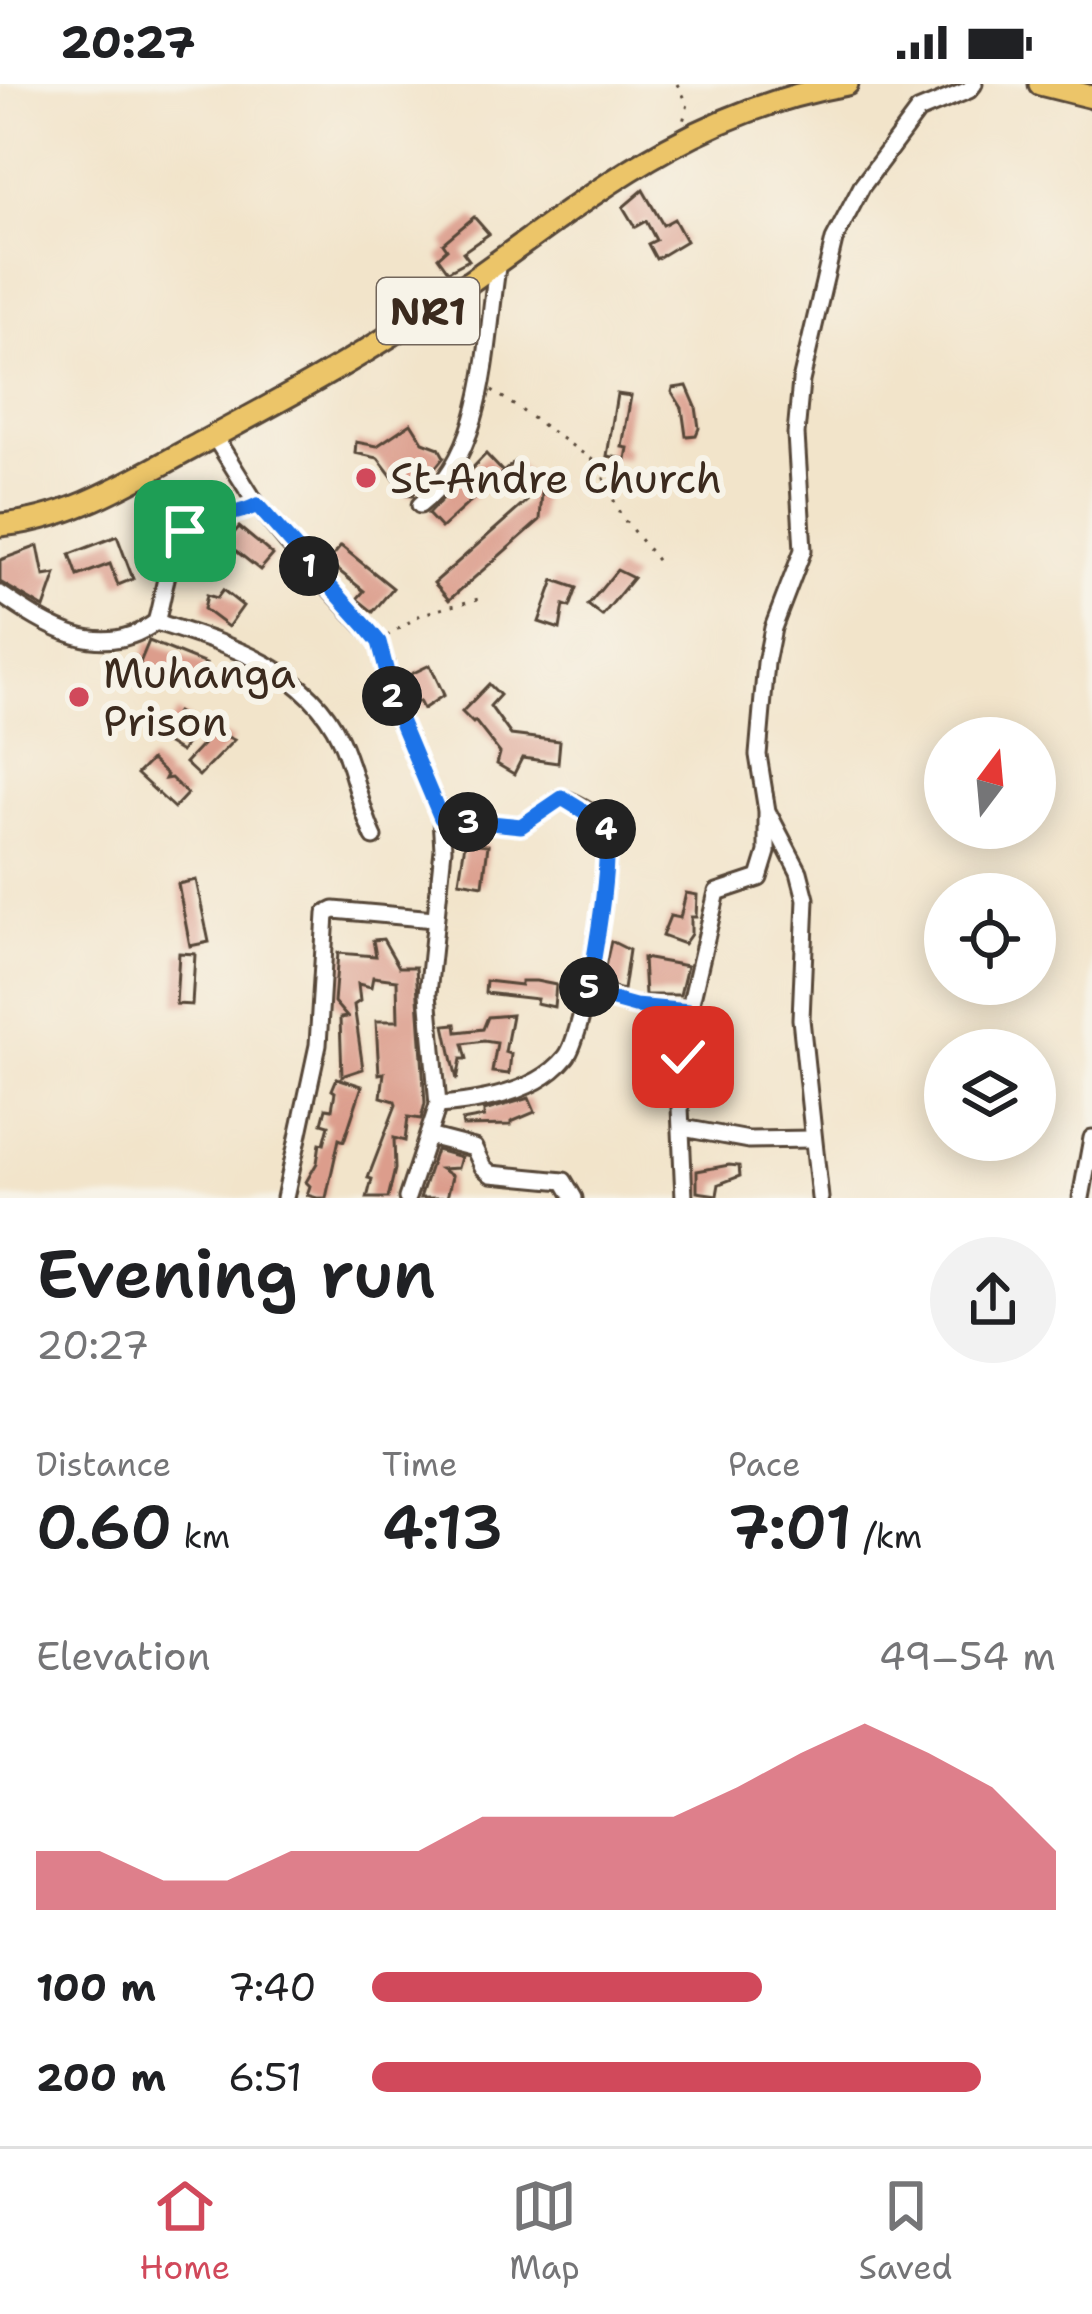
<!DOCTYPE html>
<meta charset="utf-8">
<style>
:root{--surface:#fff;--page:#f2f2f2;--text:#202124;--muted:#757577;--line:#e0e0e0;--accent:#d1495b}
body{margin:0;font-family:"Shantell Sans",sans-serif;background:var(--page);color:var(--text);height:100vh;display:flex;flex-direction:column;font-size:45px;white-space:nowrap}
*{box-sizing:border-box;margin:0}
p{font-size:39px;color:var(--muted)}
.icon{flex:none;width:66px;height:66px;fill:none;stroke:currentColor;stroke-width:2;stroke-linecap:round;stroke-linejoin:round}
.map{position:relative;height:1114px;overflow:hidden}
.drawer{display:flex;flex-direction:column;background:var(--surface);flex:1}
.drawer>*{flex:none}
.needle{width:78px;rotate:16deg}
.buttons{position:absolute;left:924px;top:633px;display:grid;gap:24px}
.buttons a{display:grid;place-items:center;width:132px;height:132px;border-radius:50%;background:var(--surface);box-shadow:0 6px 30px #0003;font-size:60px}
.pin{position:absolute;display:grid;place-items:center;width:102px;height:102px;color:#fff;margin:-51px;border-radius:24px;box-shadow:0 6px 18px #0006}
.km{position:absolute;width:60px;height:60px;margin:-30px;border-radius:50%;background:#222;color:#fff;font-size:33px;line-height:60px;text-align:center}
.round{display:grid;place-items:center;flex:none;width:126px;height:126px;border-radius:63px;background:var(--page)}
.head{display:flex;align-items:center;justify-content:space-between;height:204px;padding:0 36px}
h1{font-size:66px;font-weight:600;line-height:90px}
.metrics{display:grid;grid-template-columns:repeat(3,1fr);gap:18px;height:204px;padding:12px 36px}
.metrics div{display:grid;align-content:center}
.metrics b{font-size:60px;font-weight:600}
.metrics small{font-size:33px;font-weight:400}
.metrics p{font-size:33px}
.chart{height:336px;padding:24px 36px}
.chart p{display:flex;justify-content:space-between}
.chart svg{width:100%;height:216px;margin-top:12px;fill:var(--accent);opacity:.7}
ul{padding:0 36px;list-style:none;font-size:39px}
li{display:grid;grid-template-columns:192px 144px 1fr;align-items:center;height:90px}
li i{height:30px;border-radius:15px;background:var(--accent)}
.status{display:flex;justify-content:space-between;align-items:center;height:84px;padding:0 60px;background:var(--surface);direction:ltr}
.status svg{height:33px;fill:currentColor}
.menu{display:flex;justify-content:space-around;align-items:center;height:168px;border-top:3px solid var(--line);background:var(--surface);font-size:33px;color:var(--muted)}
.menu a{display:grid;justify-items:center;gap:6px}
.menu .current{color:var(--accent)}
.map>svg:first-child{display:block}
.building{fill:#dc9d8c}
.lines{fill:none;stroke-linecap:round;stroke-linejoin:round}
.minor-casing{stroke:#564638;stroke-width:21}
.highway-casing{stroke:#564638;stroke-width:27}
.path{stroke:#564638;stroke-width:3;stroke-dasharray:3 9;stroke-linecap:butt}
.minor{stroke:#fff;stroke-width:15}
.highway{stroke:#ecc569;stroke-width:21}
.route-casing{stroke:#fff;stroke-width:24}
.route{stroke:#1a73e8;stroke-width:15}
.poi-dot{fill:#d1495b;stroke:#f7f3e8;stroke-width:4.5}
.labels{text-anchor:middle;stroke-width:12;stroke-linejoin:round;paint-order:stroke}
.shield{fill:#f7f3e8;stroke:#73665b;stroke-width:3}
.shield-label{font-size:39px;font-weight:bold;fill:#3b2a1e}
.poi-label{font-size:42px;fill:#3b2a1e;stroke:#f7f3e8;text-anchor:start}
</style>
<div class="status"><b>20:27</b><svg viewBox="0 0 49 12"><path d="M0 12V9h3v3zM5 12V6h3v6zM10 12V3h3v9zM15 12V0h3v12zM26 1h20v11H26zM47 4h2v5h-2z"/></svg></div>
<div class="map">
<svg width="1092" height="1114" viewBox="0 0 1092 1114">
<rect width="100%" height="100%" fill="#f7f3e8"/>
<filter id="ink" filterUnits="userSpaceOnUse"><feTurbulence type="fractalNoise" baseFrequency=".00833" numOctaves="2"/><feDisplacementMap in="SourceGraphic" scale="24" xChannelSelector="R" yChannelSelector="G"/><feConvolveMatrix kernelMatrix="1 2 1 2 8 2 1 2 1" color-interpolation-filters="sRGB"/></filter>
<filter id="wash" filterUnits="userSpaceOnUse"><feTurbulence type="fractalNoise" baseFrequency=".004" numOctaves="4" result="noise"/><feDisplacementMap in="SourceGraphic" scale="48" xChannelSelector="R" yChannelSelector="G"/><feGaussianBlur stdDeviation="2.7" result="paint"/><feColorMatrix in="noise" values="0 0 0 0 0 0 0 0 0 0 0 0 0 0 0 0 0 1.4 0 .05"/><feComposite in="paint" operator="in"/></filter>
<g filter="url(#wash)">
<rect width="100%" height="100%" fill="#f2e4ca"/>
<g id="blocks">
<g class="building">
<path d="M643 106 663 141 674 135 686 157 656 175 648 160 656 156 646 137 635 143 623 123Z"/>
<path d="M474 133 489 150 463 168 469 176 448 187 438 173 447 165 443 159Z"/>
<path d="M687 302 696 323 699 344 696 351 686 352 682 324 672 308 673 304Z"/>
<path d="M617 310 631 312 622 363 628 364 626 375 607 372Z"/>
<path d="M411 339 423 358 439 364 444 373 412 412 406 411 378 374 355 369 356 358 377 362Z"/>
<path d="M486 370 503 388 441 444 428 430Z"/>
<path d="M516 377 542 408 540 436 449 516 434 499 527 417 503 388Z"/>
<path d="M239 443 273 471 260 486 226 459Z"/>
<path d="M117 452 133 495 118 501 110 480 78 492 70 470Z"/>
<path d="M38 462 44 492 56 490 44 524 0 498V476Z"/>
<path d="M341 462 393 504 373 528 357 515 364 507 328 478Z"/>
<path d="M617 486 633 494 602 532 588 521Z"/>
<path d="M554 496 577 504 570 523 564 521 560 545 539 538Z"/>
<path d="M223 506 243 522 228 543 204 525 207 511 217 514Z"/>
<path d="M149 557 206 580 195 605 139 581Z"/>
<path d="M430 581 444 611 423 625 419 617 415 619 403 594Z"/>
<path d="M489 600 500 611 490 622 511 651 560 657 558 679 522 674 514 690 497 680 500 669 475 637 473 639 462 628Z"/>
<path d="M177 628 197 640 181 668 161 656Z"/>
<path d="M215 647 234 656 199 692 185 679Z"/>
<path d="M151 676 167 691 165 695 171 694 187 710 174 724 137 690Z"/>
<path d="M465 759 488 761 483 801 459 797Z"/>
<path d="M196 796 209 858 190 862 178 800Z"/>
<path d="M686 809 697 811 696 833H691V850L684 860 662 852 670 832 680 834Z"/>
<path d="M383 855 399 883H416L425 1019 421 1035 408 1033 405 1057 394 1054 395 1085 388 1114H367L372 1095 368 1094 396 1021 395 1017 381 1013 384 989 379 990 376 937H398L397 896 373 893 371 903 358 900 360 917 354 921 363 985 342 992 340 934 347 933 334 918 338 869 376 872 373 856Z"/>
<path d="M611 857 629 866 623 906 601 900Z"/>
<path d="M179 869 195 870 192 921 176 920Z"/>
<path d="M643 874 687 882 680 911H645Z"/>
<path d="M486 897 521 901V897H536L556 901 554 923 536 919 537 915 485 909Z"/>
<path d="M512 931 505 968 511 970 509 990 492 988 497 959 484 957 463 960 467 975H461L457 996 445 941 456 940 457 948 483 945 488 933Z"/>
<path d="M337 994 362 1002 344 1057 339 1055 326 1114H317L307 1111 310 1102 306 1098 317 1079 320 1059 324 1060 329 1041 322 1039 326 1024 332 1025 335 1008 332 1006Z"/>
<path d="M529 1014 535 1028 511 1038V1041L463 1042 462 1037 484 1033V1027Z"/>
<path d="M436 1066 461 1073 458 1084 441 1085 452 1092 447 1114H420Z"/>
<path d="M729 1081 739 1082 740 1092 719 1100 717 1111 697 1108V1087Z"/>
</g>
</g>
</g>
<g filter="url(#ink)">
<use href="#blocks" fill-opacity="0" stroke="#564638" stroke-width="3"/>
<g class="lines">
<defs>
<g id="minor">
<path d="M214 352 257 421 287 458 379 558 399 634 441 734 443 765 428 910 438 1021 407 1114"/>
<path d="M420 421C489 366 485 257 498 177"/>
<path d="M0 510C48 543 101 578 156 538 166 507 167 450 202 436 221 428 239 431 257 421"/>
<path d="M156 538C225 560 307 583 340 655 355 687 359 721 374 753"/>
<path d="M588 909 635 922 689 927"/>
<path d="M438 1021C480 1018 537 1009 566 973 585 949 613 777 606 746 602 731 576 719 562 714L521 742 441 734"/>
<path d="M683 1044 749 1056 812 1055"/>
<path d="M428 1052 474 1064 483 1083 491 1090 564 1097 574 1114"/>
<path d="M285 1114 318 961 326 830 334 826 434 835"/>
<path d="M684 1114 679 1001 689 927 717 808 759 794 767 768V730"/>
<path d="M820 1114 801 935 806 815 799 788 767 727 758 671 766 579 773 544 803 466 796 350 801 297 834 156 862 102 918 27 969 6 974 0"/>
<path d="M1081 1114 1092 1054"/>
</g>
<g id="highway">
<path d="M1040 0 1092 13"/>
<path d="M0 441C70 436 132 396 192 364 272 321 353 278 428 227 569 132 672 31 847 0"/>
</g>
</defs>
<use href="#minor" class="minor-casing"/>
<use href="#highway" class="highway-casing"/>
<g class="path">
<path d="M677 0 688 20 682 41"/>
<path d="M492 306 597 379 621 432 661 481"/>
<path d="M387 552 422 530 478 515"/>
</g>
<use href="#minor" class="minor"/>
<use href="#highway" class="highway"/>
</g>
</g>
<g class="lines" filter="url(#ink)">
<defs>
<path id="route" d="M185 447C207 429 233 434 257 421L365 541 379 558 399 634 441 734 521 742 562 714 603 739C614 769 594 874 588 909L635 922 689 927 683 973"/>
</defs>
<use href="#route" class="route-casing"/>
<use href="#route" class="route"/>
</g>
<g class="poi-dot">
<circle cx="366" cy="394" r="12"/>
<circle cx="79" cy="613" r="12"/>
</g>
<g class="labels">
<rect class="shield" x="377" y="194" width="102" height="66" rx="9"/>
<g class="shield-label">
<text x="428" y="241">NR1</text>
</g>
<g class="poi-label">
<text x="390" y="409">St-Andre Church</text>
<text x="103" y="604">Muhanga<tspan x="103" dy="48">Prison</tspan></text>
</g>
</g>
</svg>
<div class="buttons">
<a><svg class="needle" viewBox="-14 -14 28 28"><path d="M0-13l5 13h-10z" fill="#e53935"/><path d="M0 13l5-13h-10z" fill="#757577"/></svg></a>
<a><svg class="icon" aria-label="locate" viewBox="0 0 24 24"><circle cx="12" cy="12" r="6"/><path d="M12 2v4M12 18v4M2 12h4M18 12h4"/></svg></a>
<a><svg class="icon" aria-label="layers" viewBox="0 0 24 24"><path d="M12 4l9 5-9 5-9-5zM3 14l9 5 9-5"/></svg></a>
</div>
<div class="pin" style="left:185px;top:447px;background:#1e9e55"><svg class="icon" aria-label="arrive" viewBox="0 0 24 24"><path d="M6 21V4h12l-3 4 3 4H6"/></svg></div>
<div class="pin" style="left:683px;top:973px;background:#d93025"><svg class="icon" aria-label="check" viewBox="0 0 24 24"><path d="M5 12l5 5 9-10"/></svg></div>
<b class="km" style="left:309px;top:482px">1</b>
<b class="km" style="left:392px;top:612px">2</b>
<b class="km" style="left:468px;top:738px">3</b>
<b class="km" style="left:606px;top:745px">4</b>
<b class="km" style="left:589px;top:903px">5</b>
</div>
<section class="drawer">
<div class="head"><div><h1>Evening run</h1><p>20:27</p></div><a class="round"><svg class="icon" aria-label="share" viewBox="0 0 24 24"><path d="M12 15V3M7 8l5-5 5 5M5 13v7h14v-7"/></svg></a></div>
<div class="metrics">
<div><p>Distance</p><b>0.60<small> km</small></b></div>
<div><p>Time</p><b>4:13</b></div>
<div><p>Pace</p><b>7:01<small> /km</small></b></div>
</div>
<div class="chart"><p><span>Elevation</span>49–54 m</p>
<svg viewBox="0 0 160 44" preserveAspectRatio="none"><path d="M0 44V32L10 32L20 38L30 38L40 32L50 32L60 32L70 25L80 25L90 25L100 25L110 19L120 12L130 6L140 12L150 19L160 32V44z"/></svg>
</div>
<ul>
<li><b>100 m</b>7:40<i style="width:57%"></i></li>
<li><b>200 m</b>6:51<i style="width:89%"></i></li>
</ul>
</section>
<nav class="menu">
<a class="current"><svg class="icon" aria-label="home" viewBox="0 0 24 24"><path d="M3 11l9-7 9 7M6 9v11h12V9"/></svg>Home</a>
<a><svg class="icon" aria-label="map" viewBox="0 0 24 24"><path d="M3 6l6-2 6 2 6-2v14l-6 2-6-2-6 2zM9 4v14M15 6v14"/></svg>Map</a>
<a><svg class="icon" aria-label="saved" viewBox="0 0 24 24"><path d="M7 4h10v16l-5-4-5 4z"/></svg>Saved</a>
</nav>
